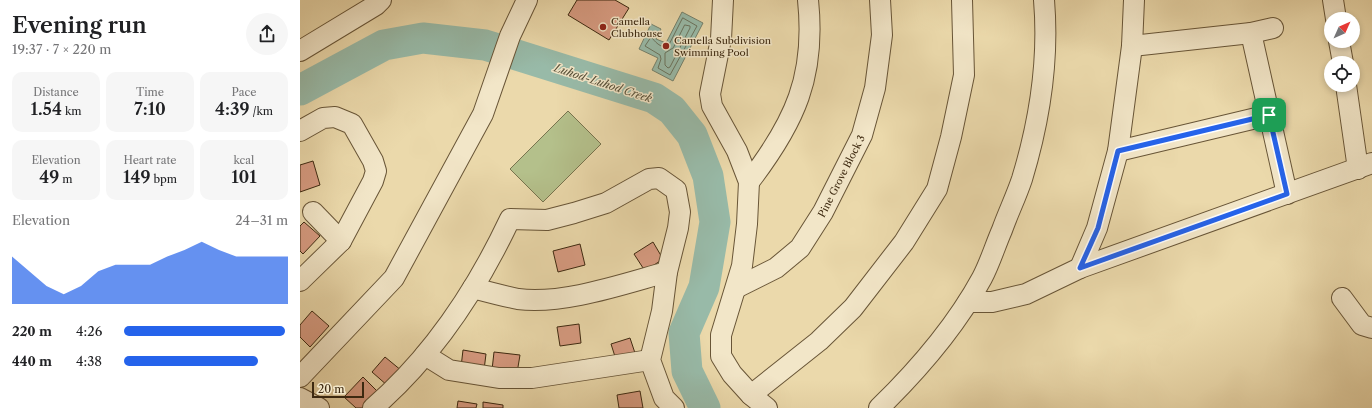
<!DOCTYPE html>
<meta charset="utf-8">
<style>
:root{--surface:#fff;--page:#f6f6f6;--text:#202124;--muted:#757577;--accent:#2563eb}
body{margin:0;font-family:"Libre Caslon Text",serif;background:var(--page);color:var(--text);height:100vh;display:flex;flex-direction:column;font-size:15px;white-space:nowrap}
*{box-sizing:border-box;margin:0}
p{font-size:13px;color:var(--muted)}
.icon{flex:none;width:22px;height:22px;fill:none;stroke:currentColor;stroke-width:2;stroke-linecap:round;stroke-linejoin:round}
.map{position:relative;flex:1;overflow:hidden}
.sheet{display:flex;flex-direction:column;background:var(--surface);width:300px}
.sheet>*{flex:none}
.needle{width:26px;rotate:45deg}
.fabs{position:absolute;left:1024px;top:12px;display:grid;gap:8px}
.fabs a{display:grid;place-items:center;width:36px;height:36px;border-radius:50%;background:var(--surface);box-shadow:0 2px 6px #0003;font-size:20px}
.scale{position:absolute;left:12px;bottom:10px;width:52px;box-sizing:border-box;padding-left:4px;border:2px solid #3d2910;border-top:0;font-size:11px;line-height:14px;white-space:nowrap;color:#3d2910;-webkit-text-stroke:3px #f2e6c8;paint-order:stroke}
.pin{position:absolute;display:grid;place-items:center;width:34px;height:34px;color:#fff;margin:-17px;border-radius:8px;box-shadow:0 2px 6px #0006}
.round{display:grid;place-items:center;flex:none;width:42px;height:42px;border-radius:21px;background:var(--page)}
.head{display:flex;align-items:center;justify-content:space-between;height:68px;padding:0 12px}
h1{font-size:22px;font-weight:600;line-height:30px}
.metrics{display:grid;grid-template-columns:repeat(3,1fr);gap:6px;height:68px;padding:4px 12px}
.metrics div{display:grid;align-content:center;border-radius:10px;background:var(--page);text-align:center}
.metrics b{font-size:17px;font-weight:600}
.metrics small{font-size:11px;font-weight:400}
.metrics p{font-size:11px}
.chart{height:112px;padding:8px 12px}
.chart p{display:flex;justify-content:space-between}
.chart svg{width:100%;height:72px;margin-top:4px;fill:var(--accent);opacity:.7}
ul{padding:0 12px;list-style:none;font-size:13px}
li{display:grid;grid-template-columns:64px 48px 1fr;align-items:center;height:30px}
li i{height:10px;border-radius:5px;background:var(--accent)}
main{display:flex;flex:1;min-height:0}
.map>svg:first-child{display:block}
.green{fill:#b4c08b;stroke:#78744e}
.water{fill:#98baa8;stroke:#74806b}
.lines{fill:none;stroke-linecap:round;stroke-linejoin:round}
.shore{stroke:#6a725c;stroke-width:1}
.river{stroke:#98baa8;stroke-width:31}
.building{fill:#d79b81;stroke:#3d2910}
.minor-casing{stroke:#685537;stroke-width:22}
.minor{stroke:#f2e6c8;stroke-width:20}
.route-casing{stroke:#fff;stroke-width:8}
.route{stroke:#2563eb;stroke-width:5}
.poi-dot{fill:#8f2418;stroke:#f2e6c8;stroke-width:1.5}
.labels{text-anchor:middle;stroke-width:3;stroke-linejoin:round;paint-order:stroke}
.poi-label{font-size:10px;fill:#3d2910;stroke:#f2e6c8;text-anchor:start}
.street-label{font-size:10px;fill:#3d2910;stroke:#f2e6c8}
.water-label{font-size:11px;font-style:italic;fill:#544d36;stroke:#f2e6c8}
</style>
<main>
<section class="sheet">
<div class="head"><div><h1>Evening run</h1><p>19:37 · 7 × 220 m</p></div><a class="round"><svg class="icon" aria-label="share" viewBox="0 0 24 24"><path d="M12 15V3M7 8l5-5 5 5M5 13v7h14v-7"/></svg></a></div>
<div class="metrics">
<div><p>Distance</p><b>1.54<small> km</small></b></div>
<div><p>Time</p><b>7:10</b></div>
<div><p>Pace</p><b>4:39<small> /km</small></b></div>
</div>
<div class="metrics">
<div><p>Elevation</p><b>49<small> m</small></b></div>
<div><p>Heart rate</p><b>149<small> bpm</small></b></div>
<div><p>kcal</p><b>101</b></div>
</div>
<div class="chart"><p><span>Elevation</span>24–31 m</p>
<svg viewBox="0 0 160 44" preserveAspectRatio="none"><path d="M0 44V15L10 24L20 33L30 38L40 33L50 24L60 20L70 20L80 20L90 15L100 11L110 6L120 11L130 15L140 15L150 15L160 15V44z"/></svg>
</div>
<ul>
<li><b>220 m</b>4:26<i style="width:98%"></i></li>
<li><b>440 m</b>4:38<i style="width:82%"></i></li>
</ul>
</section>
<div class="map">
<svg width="1072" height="408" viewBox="0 0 1072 408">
<rect width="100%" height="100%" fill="#ebd9ab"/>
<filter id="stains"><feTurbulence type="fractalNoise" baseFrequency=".005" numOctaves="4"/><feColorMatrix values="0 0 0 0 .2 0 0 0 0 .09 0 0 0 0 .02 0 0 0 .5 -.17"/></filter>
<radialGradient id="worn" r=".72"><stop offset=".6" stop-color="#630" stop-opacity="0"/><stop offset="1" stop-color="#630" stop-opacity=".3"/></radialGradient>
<path class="green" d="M268 111 301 144 243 202 210 169Z"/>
<path class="water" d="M382 12 403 23 373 81 352 70 358 58 339 49 351 24 361 29 356 39 366 43Z"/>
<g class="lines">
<g class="shore">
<path d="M383 18 397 26 370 75 358 68 361 59 360 55 345 46 351 37C355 41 360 49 368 46Z"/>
<path d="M385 25 390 26V28L370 67 368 68 365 65V53L373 48Z"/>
</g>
<path class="river" d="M0 90 84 45 123 38 185 45 354 98 372 110 392 135 408 176 415 222 404 287 384 333 387 371 405 408"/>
</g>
<g class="building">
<path d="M277 0H315L329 8 309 40 268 15Z"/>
<path d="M13 161 20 185 0 192V165Z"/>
<path d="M4 222 20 236 3 254 0 251V226Z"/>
<path d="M353 242 363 259 345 271 334 254Z"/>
<path d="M280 244 285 265 258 272 253 251Z"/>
<path d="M12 311 29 326 10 347 0 337V325Z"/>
<path d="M279 324 281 343 260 346 257 327Z"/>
<path d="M330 338 337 359 318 366 311 344Z"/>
<path d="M163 350 186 354 184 370 161 367Z"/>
<path d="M194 352 220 355 217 373 192 370Z"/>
<path d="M85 357 102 371 88 386 72 372Z"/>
<path d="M63 377 78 392 63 408H56L44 397Z"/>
<path d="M340 391 343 408H319L317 395Z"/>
<path d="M158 401 177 404 176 408H157Z"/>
<path d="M183 402 203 405V408H183Z"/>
</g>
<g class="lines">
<defs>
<g id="minor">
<path d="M423 0 421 39 410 94 412 106 437 151 449 182 447 224 442 266 421 335V356L432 374 451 395 467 408"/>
<path d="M1033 0 1036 19"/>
<path d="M951 33 987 194"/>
<path d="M1039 41 1043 63"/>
<path d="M832 46 951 33 973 28"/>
<path d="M0 51 76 5 81 0"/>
<path d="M1046 85 1058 169"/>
<path d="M0 131 23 118 35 117 52 124 73 161 76 171 73 181 41 241 0 281"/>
<path d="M818 151 969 115"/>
<path d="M449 182C495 122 516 76 508 0"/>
<path d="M13 212 41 241"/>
<path d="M780 268 797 228 818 151 832 46 834 0"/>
<path d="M173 288C188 292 203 296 218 299 263 305 323 284 367 272"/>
<path d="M436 288 476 268 500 248 523 212 562 135 575 88 582 35 580 0"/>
<path d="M1042 298 1062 325 1072 328"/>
<path d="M668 302H692L726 294 780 268 1072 163"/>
<path d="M125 355 149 370 199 378H232L350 360"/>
<path d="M0 377 94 278 183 114 210 36 227 0"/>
<path d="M451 395 519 341 553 308 604 242 637 189 651 137 664 75 662 0"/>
<path d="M0 398 19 408"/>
<path d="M73 408C132 357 177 289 210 219L247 220 274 213 306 203 349 179 359 178 376 190 380 212 378 228 367 272 362 311 350 360 364 398 374 408"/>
<path d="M579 408C618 370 656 326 682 278 690 263 695 246 702 230 708 213 716 197 722 179 739 123 749 59 744 0"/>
</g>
</defs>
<use href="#minor" class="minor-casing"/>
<use href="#minor" class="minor"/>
</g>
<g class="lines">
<defs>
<path id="route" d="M969 115 987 194 780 268 798 228 818 151Z"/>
</defs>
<use href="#route" class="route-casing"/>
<use href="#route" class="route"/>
</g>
<g class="poi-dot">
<circle cx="303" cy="27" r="4"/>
<circle cx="366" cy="46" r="4"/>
</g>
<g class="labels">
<g class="poi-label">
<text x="311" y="25">Camella<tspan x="311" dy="12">Clubhouse</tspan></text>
<text x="374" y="44">Camella Subdivision<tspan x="374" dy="12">Swimming Pool</tspan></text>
</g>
<g class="street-label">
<text transform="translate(541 176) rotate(-63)" y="4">Pine Grove Block 3</text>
</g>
<g class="water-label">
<text transform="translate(303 83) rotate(18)" y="4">Luhod-Luhod Creek</text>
</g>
</g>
<rect width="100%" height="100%" filter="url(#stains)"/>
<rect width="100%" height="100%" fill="url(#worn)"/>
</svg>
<div class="fabs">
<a><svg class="needle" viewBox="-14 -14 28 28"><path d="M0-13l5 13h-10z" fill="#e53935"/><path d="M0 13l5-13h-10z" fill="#757577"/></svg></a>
<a><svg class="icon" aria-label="locate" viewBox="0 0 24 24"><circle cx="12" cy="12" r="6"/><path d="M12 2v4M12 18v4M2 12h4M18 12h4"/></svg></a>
</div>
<div class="scale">20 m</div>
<div class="pin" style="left:969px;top:115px;background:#1e9e55"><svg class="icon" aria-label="arrive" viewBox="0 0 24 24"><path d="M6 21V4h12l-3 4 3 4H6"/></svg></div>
</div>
</main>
